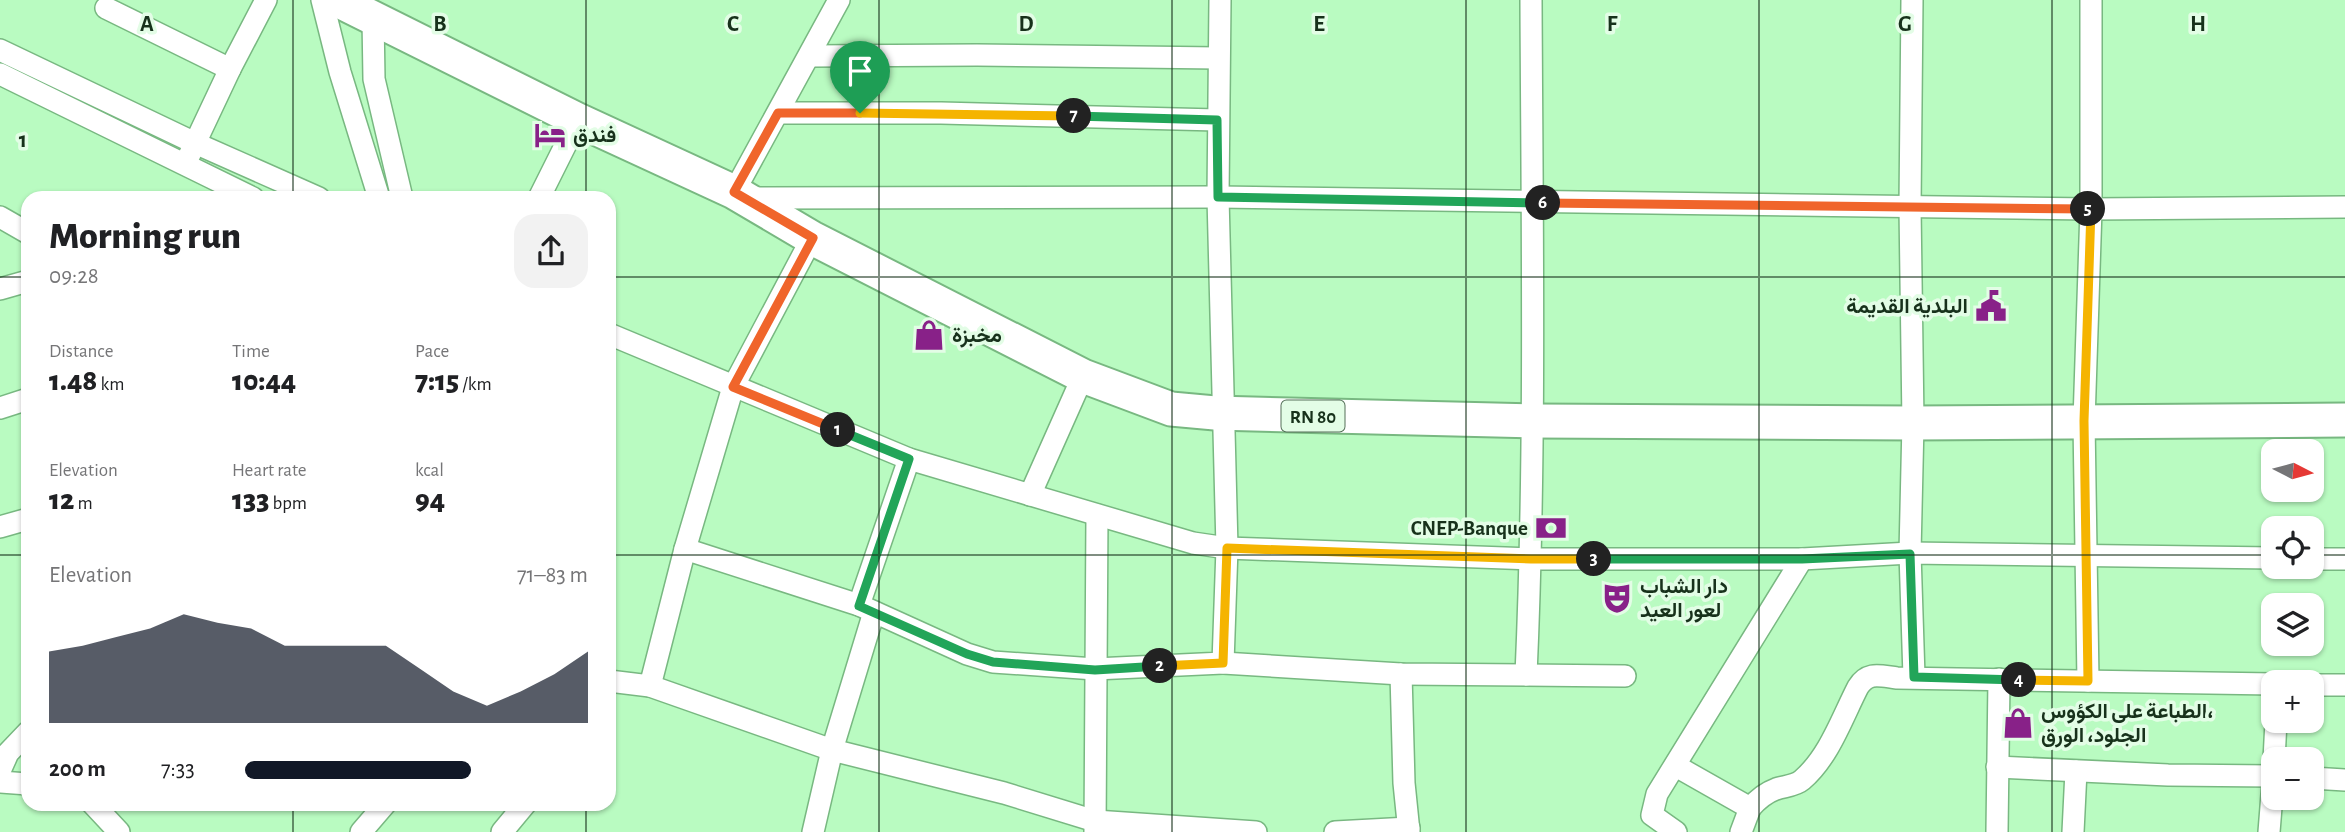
<!DOCTYPE html>
<meta charset="utf-8">
<style>
:root{--surface:#fff;--page:#f2f2f2;--text:#202124;--muted:#757577;--accent:#111827}
body{margin:0;font-family:"Alegreya Sans",Vazirmatn,sans-serif;background:var(--page);color:var(--text);height:100vh;display:flex;flex-direction:column;font-size:26px;white-space:nowrap}
*{box-sizing:border-box;margin:0}
p{font-size:23px;color:var(--muted)}
.icon{flex:none;width:38px;height:38px;fill:none;stroke:currentColor;stroke-width:2;stroke-linecap:round;stroke-linejoin:round}
.map{position:relative;flex:1;overflow:hidden}
.panel{position:absolute;left:21px;top:191px;width:595px;height:620px;display:flex;flex-direction:column;background:var(--surface);border-radius:21px;box-shadow:0 2px 5px #0004}
.panel>*{flex:none}
.needle{width:46px;rotate:96deg}
.fabs{position:absolute;left:2261px;top:439px;display:grid;gap:14px}
.fabs a{display:grid;place-items:center;width:63px;height:63px;border-radius:14px;background:var(--surface);box-shadow:0 2px 5px #0004;font-size:35px}
.pin{position:absolute;display:grid;place-items:center;width:60px;height:60px;color:#fff;margin:-72px -30px;border-radius:50% 50% 50% 0;rotate:-45deg;box-shadow:0 0 7px #0007}
.pin .icon{rotate:45deg}
.km{position:absolute;width:35px;height:35px;margin:-18px;border-radius:50%;background:#222;color:#fff;font-size:19px;line-height:35px;text-align:center}
.round{display:grid;place-items:center;flex:none;width:74px;height:74px;border-radius:21px;background:var(--page)}
.head{display:flex;align-items:center;justify-content:space-between;height:119px;padding:0 28px}
h1{font-size:38px;font-weight:800;line-height:52px}
.figures{display:grid;grid-template-columns:repeat(3,1fr);gap:10px;height:119px;padding:7px 28px}
.figures div{display:grid;align-content:center}
.figures b{font-size:30px;font-weight:800}
.figures small{font-size:19px;font-weight:400}
.figures p{font-size:19px}
.chart{height:196px;padding:14px 28px}
.chart p{display:flex;justify-content:space-between}
.chart svg{width:100%;height:126px;margin-top:7px;fill:var(--accent);opacity:.7}
ul{padding:0 28px;list-style:none;font-size:23px}
li{display:grid;grid-template-columns:112px 84px 1fr;align-items:center;height:52px}
li i{height:18px;border-radius:9px;background:var(--accent)}
.map>svg:first-child{display:block}
.lines{fill:none;stroke-linecap:round;stroke-linejoin:round}
.street-casing{stroke:#78b881;stroke-width:24}
.primary-casing{stroke:#78b881;stroke-width:37}
.street{stroke:#fff;stroke-width:21}
.primary{stroke:#fff;stroke-width:33}
.split-1-casing{stroke:#fff;stroke-width:14}
.split-2-casing{stroke:#fff;stroke-width:14}
.split-3-casing{stroke:#fff;stroke-width:14}
.split-4-casing{stroke:#fff;stroke-width:14}
.split-5-casing{stroke:#fff;stroke-width:14}
.split-6-casing{stroke:#fff;stroke-width:14}
.split-7-casing{stroke:#fff;stroke-width:14}
.split-8-casing{stroke:#fff;stroke-width:14}
.split-1{stroke:#f0652b;stroke-width:9}
.split-2{stroke:#22a559;stroke-width:9}
.split-3{stroke:#f5b400;stroke-width:9}
.split-4{stroke:#22a559;stroke-width:9}
.split-5{stroke:#f5b400;stroke-width:9}
.split-6{stroke:#f0652b;stroke-width:9}
.split-7{stroke:#22a559;stroke-width:9}
.split-8{stroke:#f5b400;stroke-width:9}
.grid{fill:none;stroke:#17311b;stroke-width:2;stroke-opacity:0.55}
.labels{text-anchor:middle;stroke-width:7;stroke-linejoin:round;paint-order:stroke}
.shield{fill:#e3fde6;stroke:#546e58;stroke-width:2}
.shield-label{font-size:19px;font-weight:bold;fill:#17311b}
.poi-label{font-size:21px;font-weight:bold;fill:#17311b;stroke:#e3fde6;text-anchor:start}
.grid-label{font-size:23px;text-anchor:middle;font-weight:bold;fill:#17311b;stroke:#e3fde6;stroke-width:7;stroke-linejoin:round;paint-order:stroke}
</style>
<div class="map">
<svg width="2345" height="832" viewBox="0 0 2345 832">
<rect width="100%" height="100%" fill="#b9fbc1"/>
<g class="lines">
<defs>
<g id="street">
<path d="M322 0 340 72 379 198"/>
<path d="M1912 0 1910 207 1913 423 1910 553 1914 677"/>
<path d="M106 8 230 69"/>
<path d="M373 18 374 79 402 198"/>
<path d="M0 50 195 143 319 198"/>
<path d="M810 56 977 55 1218 58"/>
<path d="M0 74 253 198"/>
<path d="M778 113H941L1217 120"/>
<path d="M189 156 230 69 266 0"/>
<path d="M734 192 839 0"/>
<path d="M539 198 578 120"/>
<path d="M748 198 1218 197 2091 209 2345 207"/>
<path d="M0 217 28 233"/>
<path d="M0 289 28 281"/>
<path d="M609 334 909 459 1193 543 1227 548 1531 559H1802L1910 553 2273 558"/>
<path d="M0 408 28 399"/>
<path d="M1030 495 1083 376"/>
<path d="M0 527 28 519"/>
<path d="M685 549 859 605 967 654 993 662 1095 669 1223 663 1227 548 1218 197 1220 0"/>
<path d="M2312 559H2345"/>
<path d="M859 605 909 459"/>
<path d="M1223 663 1401 674 1625 676"/>
<path d="M1401 674 1404 783 1409 832"/>
<path d="M1526 675C1536 450 1532 225 1531 0"/>
<path d="M609 681 650 686 832 750 1004 793 1095 821 1256 832"/>
<path d="M2088 681 2084 421 2091 209V0"/>
<path d="M2312 685H2345"/>
<path d="M650 686 685 549 733 387 812 238"/>
<path d="M2274 760 2276 721"/>
<path d="M1676 766 1750 808 1741 832"/>
<path d="M1997 767 2168 775 2273 776"/>
<path d="M0 771 8 753 28 732"/>
<path d="M2312 778 2345 780"/>
<path d="M0 782 28 784"/>
<path d="M92 803 119 832"/>
<path d="M1750 808C1758 799 1765 793 1776 789 1785 786 1795 786 1802 780 1829 757 1842 718 1858 687 1868 671 1880 676 1897 678L2273 684"/>
<path d="M361 832 386 803"/>
<path d="M502 832 526 803"/>
<path d="M813 832 832 750 874 612"/>
<path d="M1095 832 1097 515"/>
<path d="M1335 832 1409 828"/>
<path d="M1676 832 1652 815 1657 794 1802 559"/>
<path d="M1997 832 1999 679"/>
<path d="M2073 832 2076 771"/>
<path d="M2269 832 2273 782"/>
</g>
<path id="primary" d="M337 0 578 120 734 192 812 238 1083 376 1171 409 1215 413 1533 421 1913 423 2345 420"/>
</defs>
<use href="#street" class="street-casing"/>
<use href="#primary" class="primary-casing"/>
<use href="#street" class="street"/>
<use href="#primary" class="primary"/>
</g>
<g class="lines">
<defs>
<path id="split-1" d="M838 430 733 387 813 238 734 192 778 113H860"/>
<path id="split-2" d="M838 430 909 459 859 606 967 654 993 662 1095 670 1160 666"/>
<path id="split-3" d="M1160 666 1223 663 1227 548 1531 559H1594"/>
<path id="split-4" d="M1594 559H1802L1910 554 1914 677 2019 680"/>
<path id="split-5" d="M2019 680 2088 681 2084 421 2091 209H2088"/>
<path id="split-6" d="M1543 203 2088 209"/>
<path id="split-7" d="M1074 116 1217 120 1218 197 1543 203"/>
<path id="split-8" d="M860 113 1074 116"/>
</defs>
<use href="#split-1" class="split-1-casing"/>
<use href="#split-2" class="split-2-casing"/>
<use href="#split-3" class="split-3-casing"/>
<use href="#split-4" class="split-4-casing"/>
<use href="#split-5" class="split-5-casing"/>
<use href="#split-6" class="split-6-casing"/>
<use href="#split-7" class="split-7-casing"/>
<use href="#split-8" class="split-8-casing"/>
<use href="#split-1" class="split-1"/>
<use href="#split-2" class="split-2"/>
<use href="#split-3" class="split-3"/>
<use href="#split-4" class="split-4"/>
<use href="#split-5" class="split-5"/>
<use href="#split-6" class="split-6"/>
<use href="#split-7" class="split-7"/>
<use href="#split-8" class="split-8"/>
</g>
<path class="grid" d="M293 0V198M586 0V198M879 0V832M1172 0V832M1466 0V832M1759 0V832M2052 0V832M0 277H28M609 277H2345M0 555H28M609 555H2273M2312 555H2345M293 803V832M586 803V832"/>
<defs>
<symbol id="hotel-bare" viewBox="-9 -9 18 18"><path d="M-6-4.5h1.5V1H6V5H4.5V3h-9V5H-6ZM-4 0a1.8 1.8 0 1 1 3.6 0ZM.5 0V-2.5h3Q6-2.5 6 0Z" fill="#882188" stroke="#e3fde6" stroke-width="2.5" paint-order="stroke"/></symbol>
<symbol id="civic-bare" viewBox="-9 -9 18 18"><path d="M-.6-6.5H3V-4.5H.6V-3L4-1V1h2V6H-6V1h2V-1L-.6-3ZM-1.2 2.5V6h2.4V2.5Z" fill="#882188" stroke="#e3fde6" stroke-width="2.5" paint-order="stroke"/></symbol>
<symbol id="shop-bare" viewBox="-9 -9 18 18"><path d="M-5-2.5h2.3a2.7 3.5 0 0 1 5.4 0H5L5.5 6h-11ZM-1.5-2.5h3a1.5 2.3 0 0 0-3 0Z" fill="#882188" stroke="#e3fde6" stroke-width="2.5" paint-order="stroke"/></symbol>
<symbol id="bank-bare" viewBox="-9 -9 18 18"><path d="M-6-4H6V4H-6ZM0-2.3a2.3 2.3 0 1 0 0 4.6a2.3 2.3 0 1 0 0-4.6Z" fill="#882188" stroke="#e3fde6" stroke-width="2.5" paint-order="stroke"/></symbol>
<symbol id="theatre-bare" viewBox="-9 -9 18 18"><path d="M-5-5.5Q0-4 5-5.5V0Q5 5 0 6Q-5 5-5 0ZM-3.3-2.5H-1v1.5H-3.3ZM1-2.5H3.3v1.5H1ZM-2.8 1Q0 5.5 2.8 1Z" fill="#882188" stroke="#e3fde6" stroke-width="2.5" paint-order="stroke"/></symbol>
</defs>
<g fill-rule="evenodd">
<use href="#hotel-bare" x="528" y="113" width="44" height="44"/>
<use href="#civic-bare" x="1969" y="284" width="44" height="44"/>
<use href="#shop-bare" x="907" y="313" width="44" height="44"/>
<use href="#bank-bare" x="1529" y="506" width="44" height="44"/>
<use href="#theatre-bare" x="1595" y="576" width="44" height="44"/>
<use href="#shop-bare" x="1996" y="701" width="44" height="44"/>
</g>
<g class="labels">
<rect class="shield" x="1281.5" y="400.5" width="63" height="31" rx="5"/>
<g class="shield-label">
<text x="1313" y="423">RN 80</text>
</g>
<g class="poi-label">
<text x="573" y="142">فندق</text>
<text x="1968" y="313" text-anchor="end">البلدية القديمة</text>
<text x="952" y="342">مخبزة</text>
<text x="1528" y="535" text-anchor="end">CNEP-Banque</text>
<text x="1640" y="593">دار الشباب<tspan x="1640" dy="24">لعور العيد</tspan></text>
<text x="2041" y="718">الطباعة على الكؤوس،<tspan x="2041" dy="24">الجلود، الورق</tspan></text>
</g>
</g>
<g class="grid-label">
<text x="147" y="31">A</text>
<text x="440" y="31">B</text>
<text x="733" y="31">C</text>
<text x="1026" y="31">D</text>
<text x="1319" y="31">E</text>
<text x="1612" y="31">F</text>
<text x="1905" y="31">G</text>
<text x="2198" y="31">H</text>
<text x="23" y="147">1</text>
</g>
</svg>
<div class="fabs">
<a><svg class="needle" viewBox="-14 -14 28 28"><path d="M0-13l5 13h-10z" fill="#e53935"/><path d="M0 13l5-13h-10z" fill="#757577"/></svg></a>
<a><svg class="icon" aria-label="locate" viewBox="0 0 24 24"><circle cx="12" cy="12" r="6"/><path d="M12 2v4M12 18v4M2 12h4M18 12h4"/></svg></a>
<a><svg class="icon" aria-label="layers" viewBox="0 0 24 24"><path d="M12 4l9 5-9 5-9-5zM3 14l9 5 9-5"/></svg></a>
<a>+</a>
<a>−</a>
</div>
<div class="pin" style="left:860px;top:113px;background:#1e9e55"><svg class="icon" aria-label="arrive" viewBox="0 0 24 24"><path d="M6 21V4h12l-3 4 3 4H6"/></svg></div>
<b class="km" style="left:838px;top:430px">1</b>
<b class="km" style="left:1160px;top:666px">2</b>
<b class="km" style="left:1594px;top:559px">3</b>
<b class="km" style="left:2019px;top:680px">4</b>
<b class="km" style="left:2088px;top:209px">5</b>
<b class="km" style="left:1543px;top:203px">6</b>
<b class="km" style="left:1074px;top:116px">7</b>
<section class="panel">
<div class="head"><div><h1>Morning run</h1><p>09:28</p></div><a class="round"><svg class="icon" aria-label="share" viewBox="0 0 24 24"><path d="M12 15V3M7 8l5-5 5 5M5 13v7h14v-7"/></svg></a></div>
<div class="figures">
<div><p>Distance</p><b>1.48<small> km</small></b></div>
<div><p>Time</p><b>10:44</b></div>
<div><p>Pace</p><b>7:15<small> /km</small></b></div>
</div>
<div class="figures">
<div><p>Elevation</p><b>12<small> m</small></b></div>
<div><p>Heart rate</p><b>133<small> bpm</small></b></div>
<div><p>kcal</p><b>94</b></div>
</div>
<div class="chart"><p><span>Elevation</span>71–83 m</p>
<svg viewBox="0 0 160 44" preserveAspectRatio="none"><path d="M0 44V19L10 17L20 14L30 11L40 6L50 9L60 11L70 17L80 17L90 17L100 17L110 25L120 33L130 38L140 33L150 27L160 19V44z"/></svg>
</div>
<ul>
<li><b>200 m</b>7:33<i style="width:66%"></i></li>
</ul>
</section>
</div>
